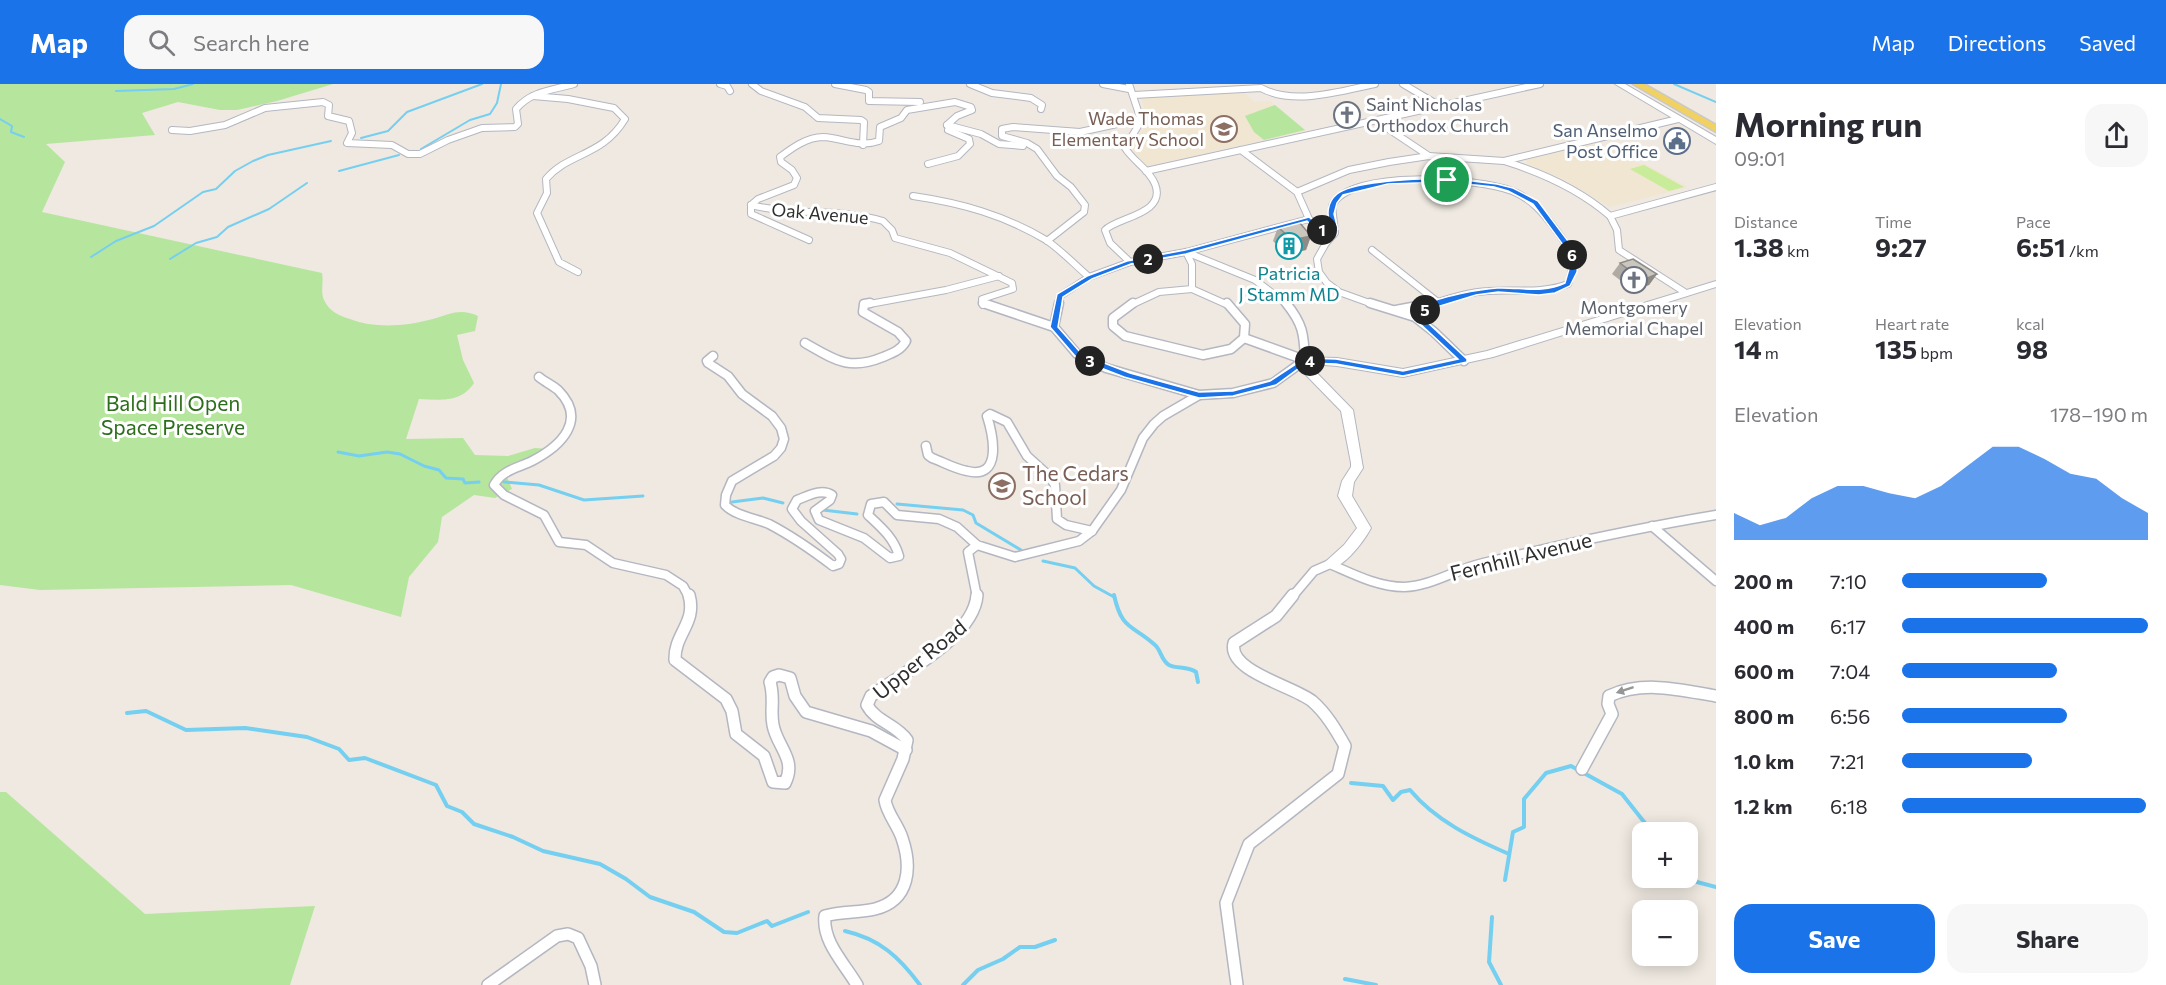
<!DOCTYPE html>
<meta charset="utf-8">
<style>
:root{--surface:#fff;--page:#f7f7f7;--text:#2b2b33;--muted:#7c7c81;--accent:#1a73e8}
body{margin:0;font-family:Commissioner,sans-serif;background:var(--page);color:var(--text);height:100vh;display:flex;flex-direction:column;font-size:22px;white-space:nowrap}
*{box-sizing:border-box;margin:0}
p{font-size:20px;color:var(--muted)}
.icon{flex:none;width:33px;height:33px;fill:none;stroke:currentColor;stroke-width:2;stroke-linecap:round;stroke-linejoin:round}
.map{position:relative;flex:1;overflow:hidden}
.panel{display:flex;flex-direction:column;background:var(--surface);width:450px}
.panel>*{flex:none}
.tools{position:absolute;left:1632px;top:738px;display:grid;gap:12px}
.tools a{display:grid;place-items:center;width:66px;height:66px;border-radius:12px;background:var(--surface);box-shadow:0 3px 15px #0003;font-size:30px}
.pin{position:absolute;display:grid;place-items:center;width:51px;height:51px;color:#fff;margin:-26px;border:3px solid #fff;border-radius:50%;box-shadow:0 2px 6px #0007}
.km{position:absolute;width:30px;height:30px;margin:-15px;border-radius:50%;background:#222;color:#fff;font-size:16px;line-height:30px;text-align:center}
.round{display:grid;place-items:center;flex:none;width:63px;height:63px;border-radius:18px;background:var(--page)}
.headline{display:flex;align-items:center;justify-content:space-between;height:102px;padding:0 18px}
h1{font-size:33px;font-weight:700;line-height:45px}
.figures{display:grid;grid-template-columns:repeat(3,1fr);gap:9px;height:102px;padding:6px 18px}
.figures div{display:grid;align-content:center}
.figures b{font-size:26px;font-weight:700}
.figures small{font-size:16px;font-weight:400}
.figures p{font-size:16px}
.chart{height:168px;padding:12px 18px}
.chart p{display:flex;justify-content:space-between}
.chart svg{width:100%;height:108px;margin-top:6px;fill:var(--accent);opacity:.7}
.action{display:flex;gap:12px;margin-top:auto;padding:12px 18px}
.action a{flex:1;height:69px;border-radius:18px;background:var(--accent);color:#fff;font-size:24px;font-weight:700;line-height:69px;text-align:center}
.action a+a{background:var(--page);color:var(--text)}
ul{padding:0 18px;list-style:none;font-size:20px}
li{display:grid;grid-template-columns:96px 72px 1fr;align-items:center;height:45px}
li i{height:15px;border-radius:8px;background:var(--accent)}
header{display:flex;align-items:center;gap:36px;box-sizing:border-box;height:84px;padding:0 30px;background:var(--accent);color:#fff}
header strong{font-size:28px}
nav{display:flex;gap:33px;margin-inline-start:auto;font-size:21px}
.search{width:420px;height:54px;background:var(--page);display:flex;align-items:center;gap:15px;box-sizing:border-box;padding:0 21px;border-radius:18px;color:var(--muted);font-size:22px}
main{display:flex;flex:1;min-height:0}
.map>svg:first-child{display:block}
.education{fill:#f0e6d1}
.green{fill:#b6e59e}
.pitch{fill:#c9ec9a}
.lines{fill:none;stroke-linecap:round;stroke-linejoin:round}
.stream-far2{stroke:#75cff0;stroke-width:2}
.stream-far1{stroke:#75cff0;stroke-width:3}
.stream{stroke:#75cff0;stroke-width:4}
.street-far2-casing{stroke:#b4b7c1;stroke-width:8}
.street-far1-casing{stroke:#b4b7c1;stroke-width:11}
.street-casing{stroke:#b4b7c1;stroke-width:14}
.secondary-casing{stroke:#b4b7c1;stroke-width:2}
.primary-casing{stroke:#c9c9c9;stroke-width:3}
.street-far2{stroke:#fff;stroke-width:6}
.street-far1{stroke:#fff;stroke-width:8}
.street{stroke:#fff;stroke-width:11}
.secondary{fill:#fff;fill-rule:evenodd}
.primary{fill:#f2d163;fill-rule:evenodd}
.wall{fill:#afaba4}
.shaded-wall{fill:#8e8b86}
.building{fill:#cbc7bf;stroke:#8e8b86;stroke-width:1.5}
.oneway{fill:#969696}
.route{fill:#1a73e8;stroke:#fff;stroke-width:1.5;fill-rule:evenodd}
.labels{text-anchor:middle;stroke-width:6;stroke-linejoin:round;paint-order:stroke}
.far-worship-label{font-size:18px;fill:#5b616d;stroke:#fff;text-anchor:start}
.far-education-label{font-size:18px;fill:#785e54;stroke:#fff;text-anchor:end}
.far-service-label{font-size:18px;fill:#4e5e75;stroke:#fff;text-anchor:end}
.far-street-label{font-size:18px;fill:#2e2e2e;stroke:#fff}
.far-culture-label{font-size:18px;fill:#0d838f;stroke:#fff}
.park-label{font-size:21px;fill:#2c6e1b;stroke:#fff}
.education-label{font-size:21px;fill:#785e54;stroke:#fff;text-anchor:start}
.street-label{font-size:21px;fill:#2e2e2e;stroke:#fff}
</style>
<header>
<strong>Map</strong>
<div class="search"><svg class="icon" aria-label="search" viewBox="0 0 24 24"><circle cx="10" cy="10" r="6"/><path d="M15 15l6 6"/></svg>Search here</div>
<nav><a>Map</a><a>Directions</a><a>Saved</a></nav>
</header>
<main>
<div class="map">
<svg width="1716" height="901" viewBox="0 0 1716 901">
<rect width="100%" height="100%" fill="#efe9e1"/>
<g class="education">
<path d="M1243 7 1254 18 1270 17 1306 47 1147 82 1134 68 1132 59 1144 44 1147 33 1141 14Z"/>
<path d="M1599 59 1639 80 1643 79 1688 103 1610 123 1563 95 1527 80 1526 76Z"/>
</g>
<g class="green">
<path d="M0 0H333L277 17 237 26H220L178 18 142 29 155 51 46 60 65 78 42 128 322 189C324 198 320 207 324 216 329 227 339 232 350 235 375 245 407 242 433 235 451 230 460 224 478 232L475 247 457 251 463 276 474 299C461 319 440 316 419 315L406 355 463 354 475 371 508 372 535 364 549 365 507 393 512 405 495 414 474 411 442 433 438 458 409 493 401 533 291 501 40 506 0 501Z"/>
<path d="M1275 21 1305 46 1264 56 1254 48 1245 32Z"/>
<path d="M0 708H6L145 830 315 822 290 901H0Z"/>
</g>
<path class="pitch" d="M1644 81 1684 103 1669 107 1630 85Z"/>
<g class="lines">
<g class="stream-far2">
<path d="M1674 0 1716 18"/>
<path d="M116 7 174 5 193 0"/>
<path d="M0 35 12 42 11 48 24 53"/>
<path d="M361 54 388 47 407 28 482 0"/>
<path d="M421 65 470 36 490 30 497 19 501 0"/>
<path d="M339 87 399 71"/>
<path d="M91 173 116 157 154 142 203 108 216 105 235 87 253 77 268 71 331 57"/>
<path d="M170 175 196 159 217 153 228 143 269 125 307 99"/>
</g>
<g class="stream-far1">
<path d="M338 368 359 372 387 368 400 370 424 382 439 386 446 394 463 395 465 399 479 398"/>
<path d="M504 398 539 401 584 416 643 412"/>
<path d="M732 418 763 414 783 419"/>
<path d="M897 420 963 426 973 431 976 439 1021 466"/>
<path d="M823 426 857 430"/>
<path d="M1043 477 1075 484 1094 502 1114 513"/>
</g>
<g class="stream">
<path d="M1114 511C1122 547 1132 540 1155 561 1161 566 1161 576 1169 581 1177 585 1187 582 1196 588L1198 598"/>
<path d="M127 629 146 627 186 646 245 644 307 653 339 665 349 676 365 674 436 701 447 722 462 728 474 740 513 753 543 767 600 780 626 795 650 813 694 828 724 848 737 849 767 837 772 842 808 828"/>
<path d="M1351 699 1383 702 1393 716 1401 708 1410 706C1436 737 1472 754 1509 770"/>
<path d="M1688 787 1697 798 1716 803"/>
<path d="M1505 796 1513 748 1524 743V715L1546 689 1571 682 1622 710 1652 748"/>
<path d="M1492 833 1489 878 1501 901"/>
<path d="M845 847C880 855 899 873 920 901"/>
<path d="M1345 895 1376 901"/>
<path d="M963 901 978 886 1003 875 1020 863H1035L1055 856"/>
</g>
<defs>
<g id="street-far2">
<path d="M720 0 727 2 730 7"/>
<path d="M752 0 761 7 805 23 818 34 861 36 864 38 863 61"/>
<path d="M835 0 866 6 869 8V17L920 18"/>
<path d="M970 0 992 9 1031 14 1042 21 1041 25"/>
<path d="M1103 0 1129 5"/>
<path d="M1129 0 1140 33 1138 42 1125 64C1133 77 1149 85 1155 100 1167 130 1118 133 1105 146L1110 159 1130 178"/>
<path d="M1403 0 1440 22"/>
<path d="M1134 11 1261 4C1294 22 1341 7 1375 0"/>
<path d="M533 12 568 15 614 24 625 35C602 73 569 68 546 95L547 109 537 129 559 178 578 188"/>
<path d="M1375 36 1429 72"/>
<path d="M947 41 981 50 999 60 1023 62"/>
<path d="M172 46 190 47 225 41 265 24 323 18 329 21 328 32 349 37 352 49 347 59 392 61 408 70H420L448 56 482 44 515 43 518 40 516 25C531 7 553 6 574 0"/>
<path d="M1241 66 1297 108 1309 135 1325 152 1326 159 1317 175 1319 188 1327 199 1339 208 1375 221"/>
<path d="M1504 77C1543 89 1579 105 1610 132"/>
<path d="M928 80 958 72 970 60 969 55 948 46"/>
<path d="M1146 87 1540 0"/>
<path d="M1297 108 1349 86 1389 78 1429 72 1504 77 1678 35"/>
<path d="M913 112C961 119 1004 131 1046 156 1061 166 1075 181 1089 193"/>
<path d="M751 121C794 132 840 124 883 137L892 146 895 154 950 169 1012 199 1013 205 982 215 983 221"/>
<path d="M751 121 758 115 794 101 797 94 792 86 781 78 780 73C792 64 807 53 823 53 843 54 859 64 879 57L880 43 901 34 907 26 955 18 971 23 972 26 957 32 947 41"/>
<path d="M751 121V130L809 156"/>
<path d="M1047 157 1084 128 1085 121 1071 103 1057 92 1037 65 1027 59 1002 52V45L1013 43 1080 48 1140 35"/>
<path d="M1326 159 1335 149 1332 122C1349 84 1479 94 1512 107 1531 114 1544 130 1556 146 1570 164 1577 177 1568 200 1541 210 1516 205 1488 207 1467 208 1448 215 1428 221"/>
<path d="M1372 166 1439 219"/>
<path d="M1186 168 1255 196 1288 221"/>
<path d="M1192 205 1228 221"/>
<path d="M1686 209 1619 166 1617 146 1610 132 1716 103"/>
<path d="M864 221 946 206 999 192"/>
<path d="M1058 221 1060 212 1089 193 1130 178 1186 168 1309 135"/>
<path d="M1131 221 1159 208 1192 205V180L1186 168"/>
</g>
<g id="street-far1">
<path d="M983 219 1054 243 1077 270 1106 284 1199 311 1233 309 1273 299 1305 276"/>
<path d="M1133 219 1113 234V242L1125 252 1203 271 1231 265 1244 254 1305 276"/>
<path d="M1227 219 1245 240 1244 254"/>
<path d="M1286 219C1303 240 1304 250 1305 276"/>
<path d="M1370 219 1415 233 1434 248 1464 277"/>
<path d="M1396 226 1433 219"/>
<path d="M1054 243 1059 219"/>
<path d="M805 259C835 276 849 287 883 273 893 269 901 266 906 257L898 248 863 228 864 220 870 219"/>
<path d="M713 272 707 277 708 279 728 292 742 310 772 332 781 344 784 355 781 364 774 372 732 397 726 411 725 421C736 432 755 434 769 440 792 452 812 466 833 482L839 480 841 475 838 470 801 437 792 425 797 416C808 412 821 404 832 411L830 416 815 427 819 436 864 454 890 474 899 472C894 454 881 443 868 431L871 420 884 418 897 431 939 435 957 443 977 461 1015 473 1079 457 1092 447 1121 406 1143 354 1154 340 1163 332 1199 311"/>
<path d="M539 293C545 298 552 301 558 306 588 336 561 362 532 377 518 384 502 386 494 401L504 411 544 431 559 458 586 461 613 479 666 491 683 502 689 513"/>
<path d="M926 362 928 371 932 374C943 378 955 385 967 387 1003 396 993 351 987 332L990 330 1007 338 1027 372 1049 392 1055 401 1057 435 1066 441 1092 447"/>
<path d="M1652 442 1716 497"/>
<path d="M977 461 968 468 977 513"/>
<path d="M1292 513 1314 487 1330 480C1353 490 1378 503 1404 503 1432 502 1456 485 1483 479 1560 461 1638 444 1716 431"/>
</g>
<g id="street">
<path d="M689 511C697 539 674 550 675 576L726 615 732 627 736 650 764 672 773 698 785 699C797 675 777 663 773 641 770 626 775 615 770 598L773 593 779 591 790 594 795 612 806 628 871 647 906 666"/>
<path d="M1582 685 1612 630 1608 620 1609 612C1644 596 1680 606 1716 612"/>
<path d="M488 901 557 852 568 850 578 854 591 882 595 901"/>
<path d="M857 901C845 880 822 858 825 832 842 827 859 829 875 825 910 816 912 783 902 754 898 741 887 730 885 716L903 675 907 656C896 640 876 638 867 621L871 612C903 589 974 553 977 511"/>
<path d="M1237 901 1226 819 1249 760 1338 690 1345 662C1336 646 1326 629 1312 617 1293 602 1227 587 1234 559L1276 532 1293 511"/>
</g>
<g id="secondary">
<path d="M1615 0H1625L1716 53V60Z"/>
<path d="M1716 197V203L1493 273 1403 293 1337 282 1312 280 1313 285 1353 326 1363 384 1354 398 1352 412 1371 444C1364 457 1341 489 1325 484L1323 480 1344 461 1357 444 1338 412 1342 397 1351 383V379L1341 327 1304 289 1299 276 1301 273 1337 274 1403 285 1487 267Z"/>
</g>
<path id="primary" d="M1633 0H1644L1716 41V48Z"/>
</defs>
<use href="#street-far2" class="street-far2-casing"/>
<use href="#street-far1" class="street-far1-casing"/>
<use href="#street" class="street-casing"/>
<use href="#secondary" class="secondary-casing"/>
<use href="#primary" class="primary-casing"/>
<use href="#street-far2" class="street-far2"/>
<use href="#street-far1" class="street-far1"/>
<use href="#street" class="street"/>
<use href="#secondary" class="secondary"/>
<use href="#primary" class="primary"/>
</g>
<g class="wall">
<path d="M1278 143 1311 152 1306 166 1286 170 1273 157Z"/>
<path d="M1620 179 1657 190 1649 201 1637 205 1629 203 1612 190Z"/>
</g>
<g class="shaded-wall">
<path d="M1311 152 1306 166 1286 170 1292 156Z"/>
<path d="M1657 190 1649 201 1637 205 1645 195Z"/>
</g>
<g class="building">
<path d="M1299 138 1311 152 1292 156 1278 143Z"/>
<path d="M1633 175 1657 190 1645 195 1637 192 1620 179Z"/>
</g>
<defs><path id="oneway-solid" d="M-6-.8H1V-3.2L6.5 0L1 3.2V.8H-6Z" transform="scale(1.5)"/></defs>
<use class="oneway" href="#oneway-solid" transform="translate(1625 606) rotate(162)"/>
<path class="route" d="M1447 94 1497 100 1513 104 1538 117 1574 165 1578 178 1577 188 1570 202 1555 209 1539 211 1498 208 1476 211 1430 225 1425 236 1467 275V278L1403 292 1336 280 1306 279 1276 301 1233 312 1199 314 1124 293 1088 279 1075 272 1050 243 1057 210 1087 192 1127 177 1185 166 1309 133 1322 144H1330C1327 131 1326 119 1337 110 1352 96 1425 95 1447 94ZM1447 98 1494 103 1508 107 1533 120 1566 165 1571 178 1565 199C1542 210 1521 203 1497 204 1480 205 1438 213 1425 221 1419 224 1418 231 1417 237L1458 275 1403 287 1336 275 1305 274 1270 297 1233 307 1199 308 1130 289 1094 275 1080 268 1058 243 1063 213 1092 195 1131 180 1186 170 1307 137 1318 148H1331L1338 145 1334 130 1337 119 1343 111 1388 100Z"/>
<defs>
<symbol id="church-ring" viewBox="-11 -11 22 22"><circle r="9.5" fill="#fff" stroke="#6b7280" stroke-width="1.5"/><path d="M-1.2-6h2.4v3.5h3.3v2.4h-3.3V6h-2.4V-.1h-3.3v-2.4h3.3Z" fill="#6b7280"/></symbol>
<symbol id="school-ring" viewBox="-11 -11 22 22"><circle r="9.5" fill="#fff" stroke="#8d6e63" stroke-width="1.5"/><path d="M0-5L7-2L0 1L-7-2ZM-4 1L0 2.5L4 1V4Q0 6-4 4Z" fill="#8d6e63"/></symbol>
<symbol id="civic-ring" viewBox="-11 -11 22 22"><circle r="9.5" fill="#fff" stroke="#5c6f8a" stroke-width="1.5"/><path d="M-.6-6.5H3V-4.5H.6V-3L4-1V1h2V6H-6V1h2V-1L-.6-3ZM-1.2 2.5V6h2.4V2.5Z" fill="#5c6f8a"/></symbol>
<symbol id="building-ring" viewBox="-11 -11 22 22"><circle r="9.5" fill="#fff" stroke="#0f9aa8" stroke-width="1.5"/><path d="M-4-6H4V6H1V3H-1V6H-4ZM-2.5-4.3h1.7v1.8h-1.7ZM.8-4.3h1.7v1.8H.8ZM-2.5-1h1.7V.8h-1.7ZM.8-1h1.7V.8H.8Z" fill="#0f9aa8"/></symbol>
</defs>
<g fill-rule="evenodd">
<use href="#church-ring" x="1332" y="16" width="30" height="30"/>
<use href="#school-ring" x="1209" y="30" width="30" height="30"/>
<use href="#civic-ring" x="1662" y="42" width="30" height="30"/>
<use href="#building-ring" x="1274" y="147" width="30" height="30"/>
<use href="#church-ring" x="1619" y="181" width="30" height="30"/>
<use href="#school-ring" x="987" y="387" width="30" height="30"/>
</g>
<g class="labels">
<g class="far-worship-label">
<text x="1366" y="27">Saint Nicholas<tspan x="1366" dy="21">Orthodox Church</tspan></text>
<text x="1634" y="230" text-anchor="middle">Montgomery<tspan x="1634" dy="21">Memorial Chapel</tspan></text>
</g>
<g class="far-education-label">
<text x="1204" y="41">Wade Thomas<tspan x="1204" dy="21">Elementary School</tspan></text>
</g>
<g class="far-service-label">
<text x="1658" y="53">San Anselmo<tspan x="1658" dy="21">Post Office</tspan></text>
</g>
<g class="far-street-label">
<text transform="translate(820 130) rotate(5)" y="6">Oak Avenue</text>
</g>
<g class="far-culture-label">
<text x="1289" y="196">Patricia<tspan x="1289" dy="21">J Stamm MD</tspan></text>
</g>
<g class="park-label">
<text x="173" y="327">Bald Hill Open<tspan x="173" dy="24">Space Preserve</tspan></text>
</g>
<g class="education-label">
<text x="1022" y="397">The Cedars<tspan x="1022" dy="24">School</tspan></text>
</g>
<g class="street-label">
<text transform="translate(1521 473) rotate(-14)" y="7">Fernhill Avenue</text>
<text transform="translate(920 576) rotate(-39)" y="7">Upper Road</text>
</g>
</g>
</svg>
<div class="tools">
<a>+</a>
<a>−</a>
</div>
<div class="pin" style="left:1447px;top:96px;background:#1e9e55"><svg class="icon" aria-label="arrive" viewBox="0 0 24 24"><path d="M6 21V4h12l-3 4 3 4H6"/></svg></div>
<b class="km" style="left:1322px;top:146px">1</b>
<b class="km" style="left:1148px;top:175px">2</b>
<b class="km" style="left:1090px;top:277px">3</b>
<b class="km" style="left:1310px;top:277px">4</b>
<b class="km" style="left:1425px;top:226px">5</b>
<b class="km" style="left:1572px;top:171px">6</b>
</div>
<section class="panel">
<div class="headline"><div><h1>Morning run</h1><p>09:01</p></div><a class="round"><svg class="icon" aria-label="share" viewBox="0 0 24 24"><path d="M12 15V3M7 8l5-5 5 5M5 13v7h14v-7"/></svg></a></div>
<div class="figures">
<div><p>Distance</p><b>1.38<small> km</small></b></div>
<div><p>Time</p><b>9:27</b></div>
<div><p>Pace</p><b>6:51<small> /km</small></b></div>
</div>
<div class="figures">
<div><p>Elevation</p><b>14<small> m</small></b></div>
<div><p>Heart rate</p><b>135<small> bpm</small></b></div>
<div><p>kcal</p><b>98</b></div>
</div>
<div class="chart"><p><span>Elevation</span>178–190 m</p>
<svg viewBox="0 0 160 44" preserveAspectRatio="none"><path d="M0 44V33L10 38L20 35L30 27L40 22L50 22L60 25L70 27L80 22L90 14L100 6L110 6L120 11L130 17L140 19L150 27L160 33V44z"/></svg>
</div>
<ul>
<li><b>200 m</b>7:10<i style="width:59%"></i></li>
<li><b>400 m</b>6:17<i style="width:100%"></i></li>
<li><b>600 m</b>7:04<i style="width:63%"></i></li>
<li><b>800 m</b>6:56<i style="width:67%"></i></li>
<li><b>1.0 km</b>7:21<i style="width:53%"></i></li>
<li><b>1.2 km</b>6:18<i style="width:99%"></i></li>
</ul>
<div class="action"><a>Save</a><a>Share</a></div>
</section>
</main>
